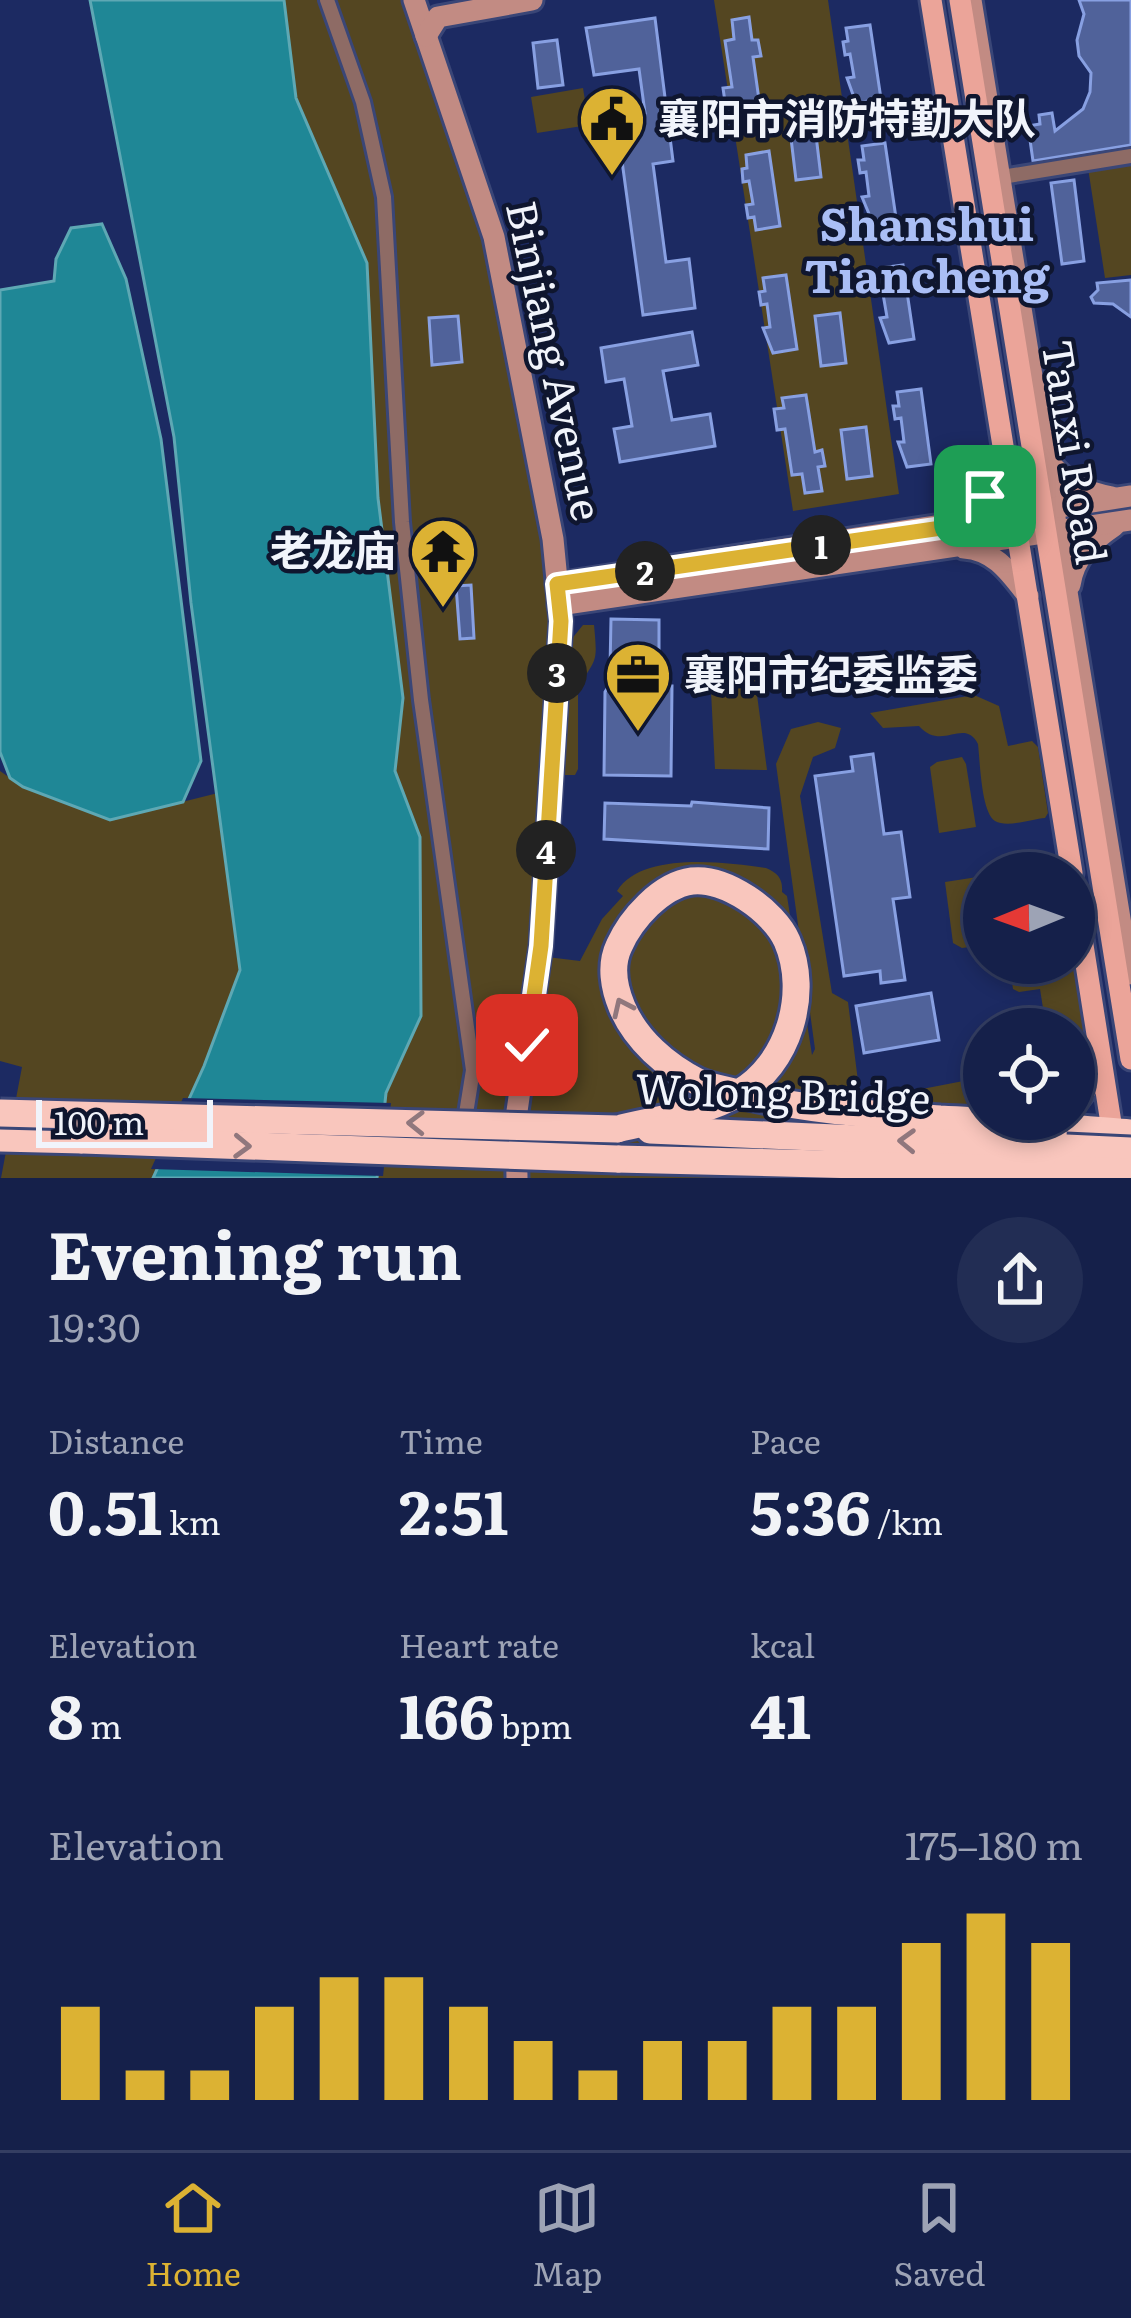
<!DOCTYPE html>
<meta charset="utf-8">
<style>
:root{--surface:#15204a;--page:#222d54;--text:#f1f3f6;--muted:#9da3b5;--line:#343e62;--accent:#dcb233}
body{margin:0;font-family:Literata,"Noto Sans SC",serif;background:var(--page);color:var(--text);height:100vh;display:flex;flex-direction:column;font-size:45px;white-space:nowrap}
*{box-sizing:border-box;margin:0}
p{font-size:39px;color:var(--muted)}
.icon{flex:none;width:66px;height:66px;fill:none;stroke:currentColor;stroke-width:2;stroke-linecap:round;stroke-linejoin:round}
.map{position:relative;height:1178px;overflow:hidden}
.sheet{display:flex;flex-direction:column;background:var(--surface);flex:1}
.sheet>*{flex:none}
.needle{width:78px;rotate:269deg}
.tools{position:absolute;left:963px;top:852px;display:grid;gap:24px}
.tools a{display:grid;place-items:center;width:132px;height:132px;border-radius:50%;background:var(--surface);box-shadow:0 6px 18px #0003,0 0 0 3px var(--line);font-size:60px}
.scale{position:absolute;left:36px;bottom:30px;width:177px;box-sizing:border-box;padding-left:12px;border:6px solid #f1f4fb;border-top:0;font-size:33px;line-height:42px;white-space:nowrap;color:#f1f4fb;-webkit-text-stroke:9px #0f162f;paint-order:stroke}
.pin{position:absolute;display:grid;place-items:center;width:102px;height:102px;color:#fff;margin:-51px;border-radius:24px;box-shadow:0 6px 18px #0006}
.km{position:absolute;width:60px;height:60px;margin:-30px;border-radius:50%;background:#222;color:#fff;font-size:33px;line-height:60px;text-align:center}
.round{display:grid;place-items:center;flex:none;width:126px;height:126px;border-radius:63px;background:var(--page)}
.head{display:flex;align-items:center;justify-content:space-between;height:204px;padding:0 48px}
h1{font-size:66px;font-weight:700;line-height:90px}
.figures{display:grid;grid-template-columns:repeat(3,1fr);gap:18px;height:204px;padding:12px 48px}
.figures div{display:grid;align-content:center}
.figures b{font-size:60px;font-weight:700}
.figures small{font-size:33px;font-weight:400}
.figures p{font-size:33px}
.chart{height:336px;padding:24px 48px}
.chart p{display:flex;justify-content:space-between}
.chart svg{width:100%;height:216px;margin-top:12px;stroke:var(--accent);stroke-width:6}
.tabs{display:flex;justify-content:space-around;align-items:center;height:168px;border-top:3px solid var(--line);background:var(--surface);font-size:33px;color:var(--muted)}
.tabs a{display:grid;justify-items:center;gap:6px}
.tabs .current{color:var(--accent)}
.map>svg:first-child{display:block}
.green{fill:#544621}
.water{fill:#1f8796;stroke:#5ea8b4;stroke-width:3}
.pier{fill:#1c2a62}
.building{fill:#50629a;stroke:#88a0e2;stroke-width:3}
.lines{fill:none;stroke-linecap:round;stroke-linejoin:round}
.street-casing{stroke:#3a4677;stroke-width:20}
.secondary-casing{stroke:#3a4677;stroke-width:27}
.primary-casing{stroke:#3a4677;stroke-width:27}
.highway-casing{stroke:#3a4677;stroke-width:33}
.street{stroke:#8e6b65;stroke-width:14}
.secondary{stroke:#c28b83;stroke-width:21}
.primary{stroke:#eba499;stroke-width:21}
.highway{stroke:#f9c6bd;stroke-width:27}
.highway-bridge-casing{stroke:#3a4677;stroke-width:33;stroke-linecap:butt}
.highway-bridge{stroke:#f9c6bd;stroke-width:27}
.oneway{stroke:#90777d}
.route-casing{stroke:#fff;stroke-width:24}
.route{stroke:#dcb233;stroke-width:15}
.labels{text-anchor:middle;stroke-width:9;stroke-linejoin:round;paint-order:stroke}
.poi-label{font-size:42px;font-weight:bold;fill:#f1f4fb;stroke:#0f162f;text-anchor:start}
.street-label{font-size:42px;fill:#f1f4fb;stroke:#0f162f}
.neighbourhood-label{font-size:45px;font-weight:bold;fill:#aabef5;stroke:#0f162f}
</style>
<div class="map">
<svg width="1131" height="1178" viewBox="0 0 1131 1178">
<rect width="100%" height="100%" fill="#1c2a62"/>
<g class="green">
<path d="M284 0H425L494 237 559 605 539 956 580 961 602 919 623 896 617 891C641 851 726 862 766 868 778 873 783 879 782 892L787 896 812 1055 815 1049 776 764 791 729 818 722 841 728 835 748 813 757 800 796 832 993 848 1002 859 1089 839 1099 817 1095 819 1109 984 1077V1119L1038 1178H377L375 1175 386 1093 421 1016 420 837 395 771 403 698 378 498 367 263 296 98Z"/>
<path d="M714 0H828L899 494 793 511Z"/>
<path d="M583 88 589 125 537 133 531 97Z"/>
<path d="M1131 162V275L1105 278 1088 168Z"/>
<path d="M583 625H594C598 665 596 657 578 688V769L575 775H565L559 768 570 641Z"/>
<path d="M752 657 767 770 715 769 710 672 738 673V658Z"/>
<path d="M974 695 999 706 1008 746 1032 741 1038 747 1048 813 1045 818C1032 819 1007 828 995 821 981 812 980 761 978 744 964 717 942 752 919 726L883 728 870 713Z"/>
<path d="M962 757 966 764 976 827 939 833 930 767 937 762Z"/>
<path d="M0 771 23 787 110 820 218 793 240 970 204 1066 153 1178H1L22 1067 0 1061Z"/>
<path d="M984 876V945L962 948 953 943 945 882Z"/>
<path d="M1009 963H1073L1085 1038 1083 1045 1074 1044V1029L1051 1028 1045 1021 1040 989 1019 992 1013 989Z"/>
</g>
<g class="water">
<path d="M90 0H284L296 98 367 263 378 498 403 698 395 771 420 837 421 1016 386 1093 377 1178H153L204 1066 240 970 191 603 174 437Z"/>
<path d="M102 224 126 279 161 439 201 761 183 802 110 820 23 787 10 778 0 752V290L54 281 56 259 71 228Z"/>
</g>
<path class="pier" d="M183 1098 391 1103 383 1176 151 1169Z"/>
<g class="building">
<path d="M1079 0H1131V145L1033 161 1028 126 1040 124 1039 115 1052 113 1055 131 1083 109 1090 92 1091 73 1079 56 1077 40 1084 14Z"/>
<path d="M749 17 752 40H758L761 56 753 57 761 114 737 117 736 108 726 109 723 88 732 87 725 41 734 39 732 20Z"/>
<path d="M655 18 673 161 653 164 666 262 689 259 695 308 643 315 616 117 645 113 639 69 594 75 586 28Z"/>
<path d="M870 25 881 99 856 103 847 78 854 77 850 54 845 55 843 42 848 41 846 28Z"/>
<path d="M557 40 563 85 538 88 533 43Z"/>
<path d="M815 127 821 177 796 180 790 130Z"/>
<path d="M885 143 896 218 872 221 862 197 869 196 866 172 860 173 858 160H864L862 146Z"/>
<path d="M769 151 780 226 756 230 754 217 748 218 746 205 753 204 749 181 743 182 742 169 747 168 746 155Z"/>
<path d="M1074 180 1084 261 1062 264 1051 183Z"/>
<path d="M903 265 914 339 889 343 880 318 887 317 883 294H878L876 282 881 281 880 268Z"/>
<path d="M786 275 797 349 773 353 763 328 770 327 767 304 761 305 759 292 765 291 763 278Z"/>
<path d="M1131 280V317L1113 304 1094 303 1091 297 1098 290 1097 283Z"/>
<path d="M840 313 846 363 821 366 815 316Z"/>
<path d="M458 316 462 362 432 365 429 318Z"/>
<path d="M692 332 698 365 663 371 672 420 710 414 715 446 620 462 614 429 632 426 624 379 606 382 601 348Z"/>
<path d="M921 389 931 464 907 467 898 442H904L901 418 895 419 893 406H899L897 392Z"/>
<path d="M806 395 815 452 822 450 825 466 818 467 822 491 805 493 802 474 792 475 785 429 777 430 774 409 784 408 782 398Z"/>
<path d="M866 427 872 476 847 479 841 430Z"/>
<path d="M471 585 474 638 460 639 456 586Z"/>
<path d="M611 619 659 620V651H635V666L610 668Z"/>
<path d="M620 685 672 686 671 776 604 775 605 692 608 687Z"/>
<path d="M873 754 884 834 901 832 910 897 893 899 905 980 881 983 880 971 844 976 815 776 853 771 851 757Z"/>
<path d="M692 802 769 808 768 849 604 839 605 803 691 806Z"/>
<path d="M931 993 939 1040 864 1053 856 1006Z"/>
</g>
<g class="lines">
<defs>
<g id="street">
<path d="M327 0 363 102 384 197 402 522 421 700 473 1070 464 1126"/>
<path d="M996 178 1131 156"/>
</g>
<g id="secondary">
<path d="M414 0 494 237 553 539 561 621 541 946 516 1118 517 1178"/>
<path d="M971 0 1129 974"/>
<path d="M426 36 438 17 532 0"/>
<path d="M1048 460C1064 483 1085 492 1112 497"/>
<path d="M955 526 985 496 999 466"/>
<path d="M964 548C995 550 1010 573 1028 596"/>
<path d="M557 584 1131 496"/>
<path d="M1070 585C1074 557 1092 541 1114 526"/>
<path d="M559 605 1131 520"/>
</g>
<g id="primary">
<path d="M931 0 1072 873"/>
<path d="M960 0 1131 1059"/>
<path d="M1074 888 1114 1142"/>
<path d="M1074 1104C1088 1090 1093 1080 1092 1060"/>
</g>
<g id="highway">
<path d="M617 1129C656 1119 704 1114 739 1093 788 1065 810 994 787 941 774 911 725 877 692 881 661 885 631 919 619 946 610 965 614 988 622 1007 636 1040 666 1066 698 1082 711 1088 728 1090 742 1094 807 1111 873 1114 940 1119 1004 1122 1067 1128 1131 1133"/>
<path d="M650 1130 1066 1148"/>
<path d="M0 1138 83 1140"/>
<path d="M617 1159 1065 1170"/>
</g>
</defs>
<use href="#street" class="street-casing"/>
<use href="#secondary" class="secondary-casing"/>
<use href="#primary" class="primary-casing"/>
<use href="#highway" class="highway-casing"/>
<use href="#street" class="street"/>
<use href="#secondary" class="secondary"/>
<use href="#primary" class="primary"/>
<use href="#highway" class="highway"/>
<defs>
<g id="highway-bridge">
<path d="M0 1113 617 1129"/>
<path d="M83 1140 617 1159"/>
<path d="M1066 1148 1131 1151"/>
<path d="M1065 1170 1131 1172"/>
</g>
</defs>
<use href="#highway-bridge" class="highway-bridge-casing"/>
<use href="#highway-bridge" class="highway-bridge"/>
</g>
<defs><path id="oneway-chevron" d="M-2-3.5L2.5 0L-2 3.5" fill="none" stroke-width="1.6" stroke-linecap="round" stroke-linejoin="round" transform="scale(3)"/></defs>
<g class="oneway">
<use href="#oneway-chevron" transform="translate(622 1007) rotate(-115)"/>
<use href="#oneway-chevron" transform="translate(416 1123) rotate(-179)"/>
<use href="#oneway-chevron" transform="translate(907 1141) rotate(-178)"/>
<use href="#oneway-chevron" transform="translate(242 1146) rotate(2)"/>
</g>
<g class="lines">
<defs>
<path id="route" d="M527 1045 541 946 561 621 557 584 955 526 985 496"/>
</defs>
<use href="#route" class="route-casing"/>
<use href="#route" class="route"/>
</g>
<defs>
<symbol id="civic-pin" viewBox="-11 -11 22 30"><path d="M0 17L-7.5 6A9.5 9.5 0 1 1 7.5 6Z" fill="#dcb233" stroke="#0f162f"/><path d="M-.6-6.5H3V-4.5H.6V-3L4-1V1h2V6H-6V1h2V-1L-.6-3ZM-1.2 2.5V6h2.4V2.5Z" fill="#111"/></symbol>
<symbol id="temple-pin" viewBox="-11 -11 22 30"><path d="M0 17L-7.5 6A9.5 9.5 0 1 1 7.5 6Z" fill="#dcb233" stroke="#0f162f"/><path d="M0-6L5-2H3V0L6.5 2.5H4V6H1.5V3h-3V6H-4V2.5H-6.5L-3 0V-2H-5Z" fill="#111"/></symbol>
<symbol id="office-pin" viewBox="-11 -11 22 30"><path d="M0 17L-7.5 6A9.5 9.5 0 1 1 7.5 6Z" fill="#dcb233" stroke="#0f162f"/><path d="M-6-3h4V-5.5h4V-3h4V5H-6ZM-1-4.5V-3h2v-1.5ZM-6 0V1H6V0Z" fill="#111"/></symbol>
</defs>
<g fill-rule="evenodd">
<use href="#civic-pin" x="574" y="81" width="76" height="104"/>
<use href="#temple-pin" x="405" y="513" width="76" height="104"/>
<use href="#office-pin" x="600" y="637" width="76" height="104"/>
</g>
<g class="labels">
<g class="poi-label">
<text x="658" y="134">襄阳市消防特勤大队</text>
<text x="396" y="566" text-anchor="end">老龙庙</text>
<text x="684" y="690">襄阳市纪委监委</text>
</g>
<g class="street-label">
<text transform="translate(554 361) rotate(78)" y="15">Binjiang Avenue</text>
<text transform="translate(1074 452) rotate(81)" y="15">Tanxi Road</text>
<text transform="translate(783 1094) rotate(2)" y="15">Wolong Bridge</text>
</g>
<g class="neighbourhood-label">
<text x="927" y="241">Shanshui<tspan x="927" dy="52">Tiancheng</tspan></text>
</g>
</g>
</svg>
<div class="tools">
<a><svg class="needle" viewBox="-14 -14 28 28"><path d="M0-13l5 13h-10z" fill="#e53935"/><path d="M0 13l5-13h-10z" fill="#9da3b5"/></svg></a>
<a><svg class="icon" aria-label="locate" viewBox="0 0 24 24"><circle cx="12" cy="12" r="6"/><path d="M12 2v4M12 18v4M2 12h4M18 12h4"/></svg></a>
</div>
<div class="scale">100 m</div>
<div class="pin" style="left:985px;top:496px;background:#1e9e55"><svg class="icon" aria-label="arrive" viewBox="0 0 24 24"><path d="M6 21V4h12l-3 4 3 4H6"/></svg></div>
<div class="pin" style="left:527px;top:1045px;background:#d93025"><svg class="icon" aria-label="check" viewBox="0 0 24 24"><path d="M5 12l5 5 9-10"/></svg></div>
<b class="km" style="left:821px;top:545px">1</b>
<b class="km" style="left:645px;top:571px">2</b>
<b class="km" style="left:557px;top:673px">3</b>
<b class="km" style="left:546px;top:850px">4</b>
</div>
<section class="sheet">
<div class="head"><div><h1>Evening run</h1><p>19:30</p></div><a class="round"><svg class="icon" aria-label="share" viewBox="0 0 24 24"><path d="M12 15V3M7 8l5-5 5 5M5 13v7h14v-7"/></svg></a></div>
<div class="figures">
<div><p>Distance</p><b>0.51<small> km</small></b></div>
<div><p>Time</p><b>2:51</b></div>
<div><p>Pace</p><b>5:36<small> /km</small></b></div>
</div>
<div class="figures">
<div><p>Elevation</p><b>8<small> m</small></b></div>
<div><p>Heart rate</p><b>166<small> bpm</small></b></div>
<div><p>kcal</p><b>41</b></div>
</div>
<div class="chart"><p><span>Elevation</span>175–180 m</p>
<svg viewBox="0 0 160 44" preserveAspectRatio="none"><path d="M5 44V25M15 44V38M25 44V38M35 44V25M45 44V19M55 44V19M65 44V25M75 44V32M85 44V38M95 44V32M105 44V32M115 44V25M125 44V25M135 44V12M145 44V6M155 44V12"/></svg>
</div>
</section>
<nav class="tabs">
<a class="current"><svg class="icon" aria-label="home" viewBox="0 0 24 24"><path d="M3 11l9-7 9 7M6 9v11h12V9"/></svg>Home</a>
<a><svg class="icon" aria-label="map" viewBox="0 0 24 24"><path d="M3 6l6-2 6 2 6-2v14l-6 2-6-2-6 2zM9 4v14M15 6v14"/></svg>Map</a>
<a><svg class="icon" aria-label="saved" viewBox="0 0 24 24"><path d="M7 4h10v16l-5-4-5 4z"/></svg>Saved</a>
</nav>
